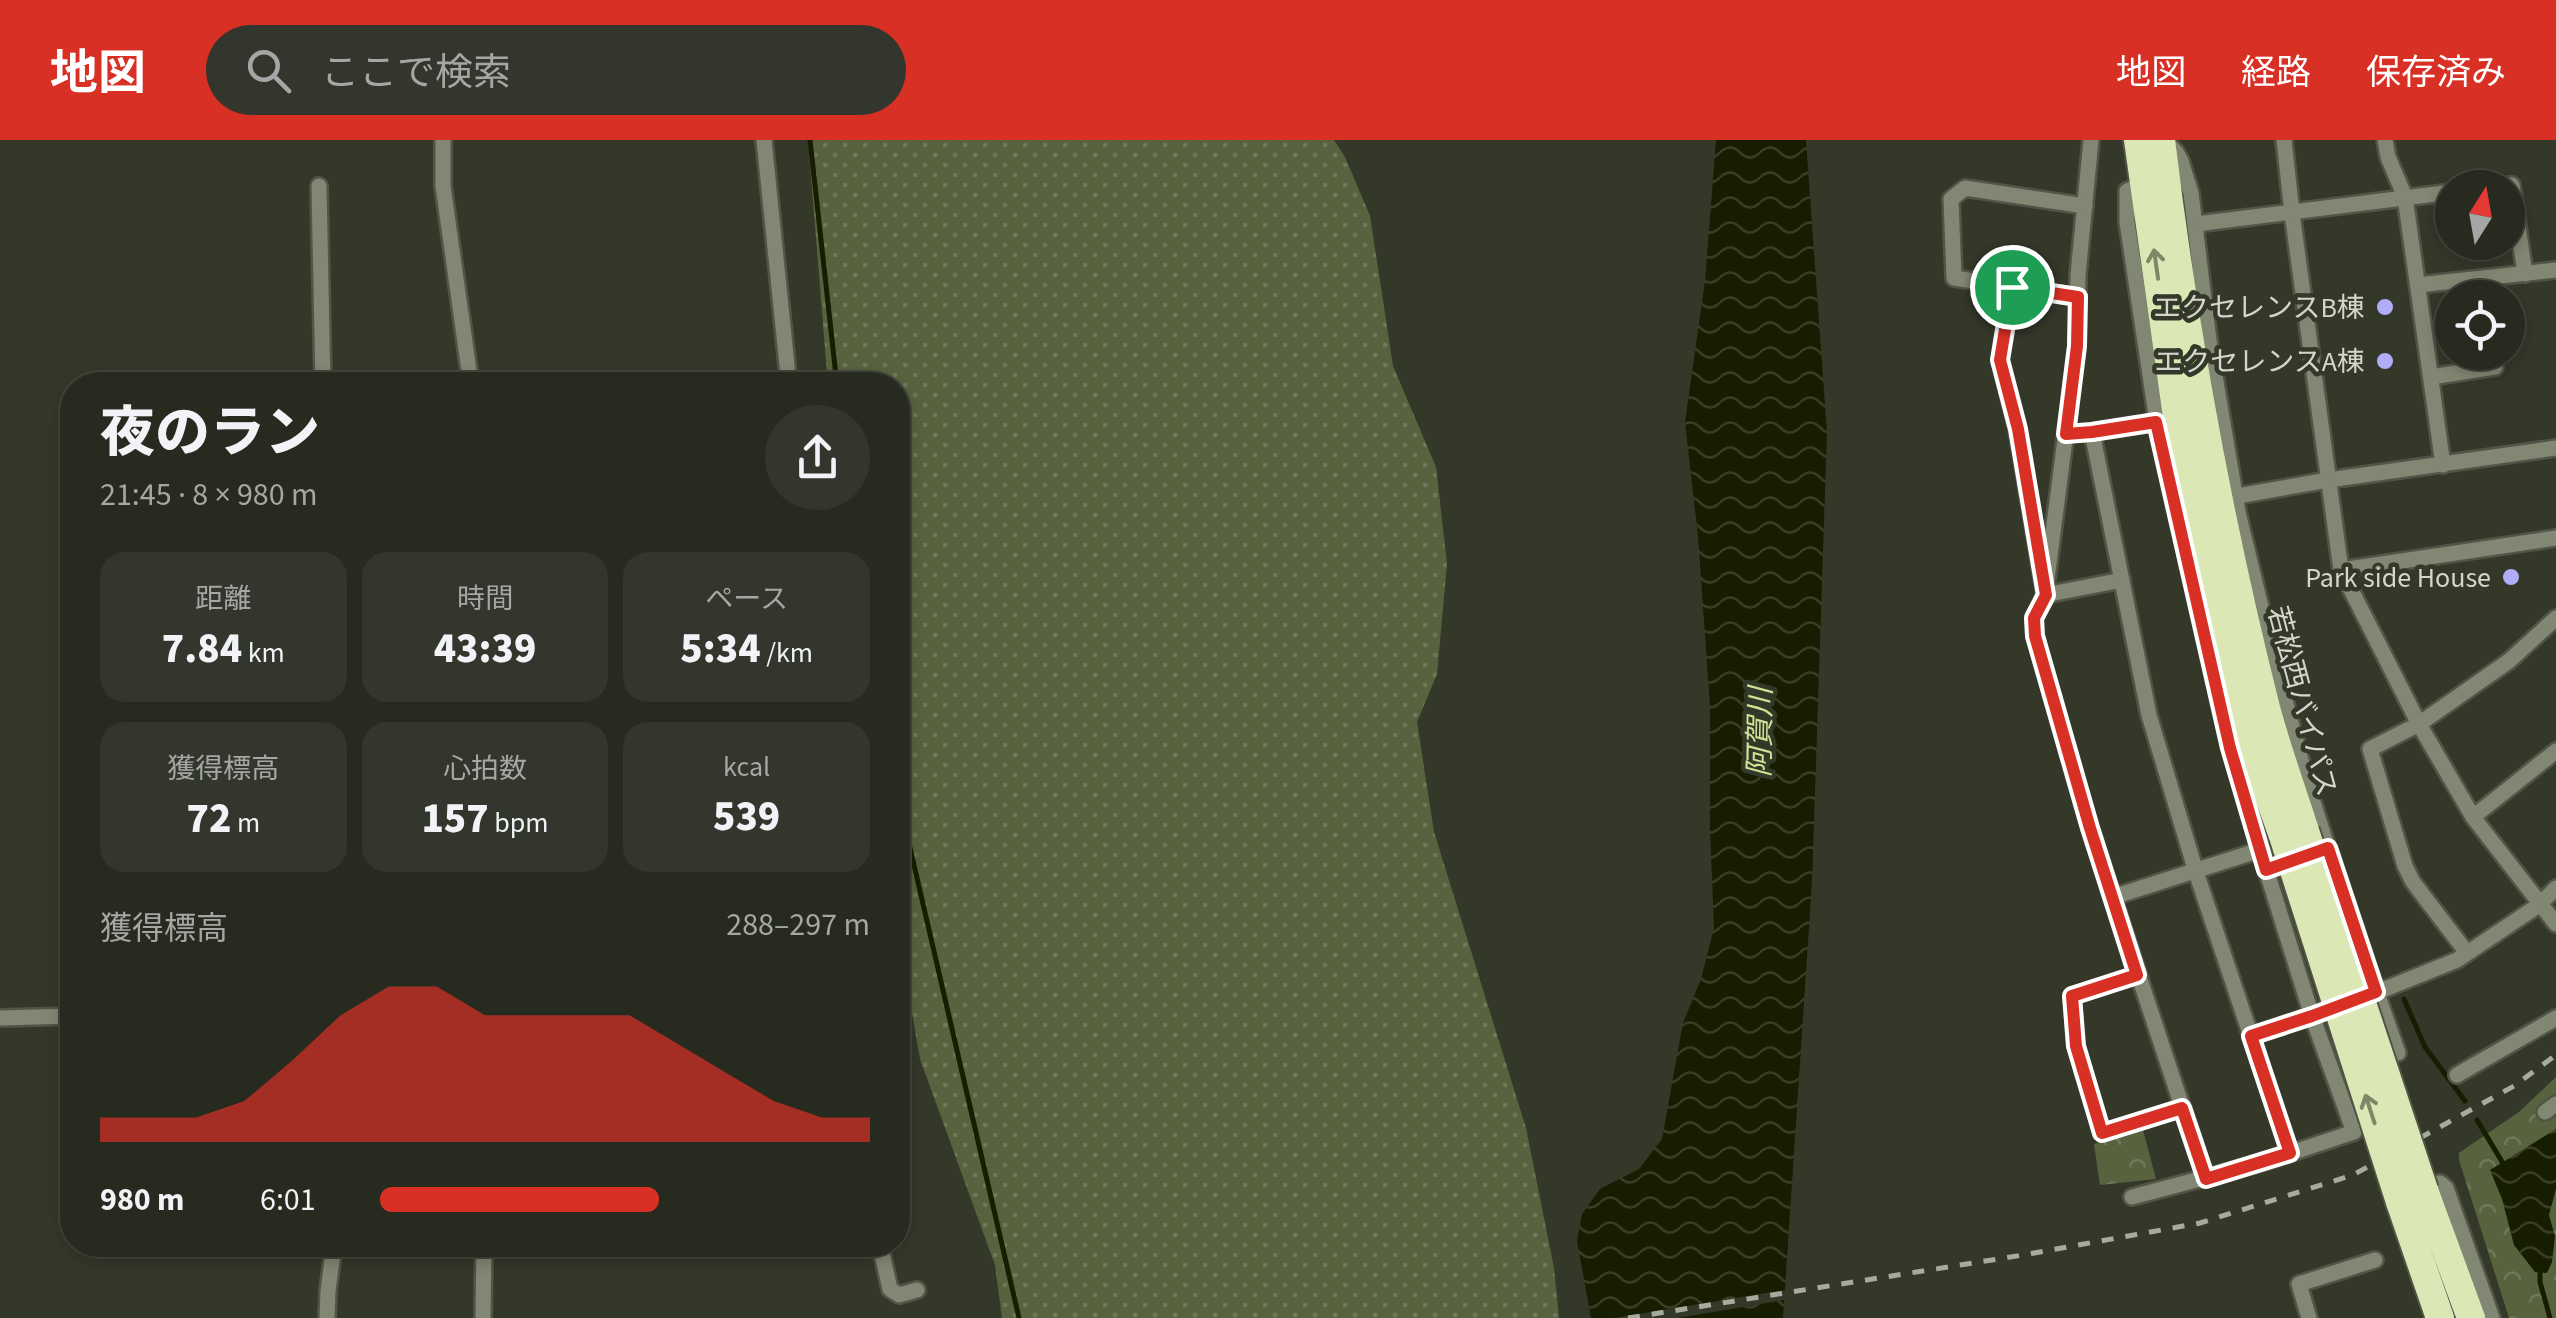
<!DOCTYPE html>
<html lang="ja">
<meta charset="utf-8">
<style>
:root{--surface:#272a1f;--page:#33362c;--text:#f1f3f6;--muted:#a4a7a4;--line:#43463d;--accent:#d93025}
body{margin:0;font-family:"Source Sans 3","Noto Sans JP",sans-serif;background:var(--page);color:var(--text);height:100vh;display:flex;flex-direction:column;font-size:38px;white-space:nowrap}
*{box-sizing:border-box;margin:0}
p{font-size:32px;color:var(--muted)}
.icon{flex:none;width:55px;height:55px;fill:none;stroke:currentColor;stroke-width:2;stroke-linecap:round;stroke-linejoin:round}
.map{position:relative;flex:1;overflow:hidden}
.drawer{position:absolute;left:60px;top:232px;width:850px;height:885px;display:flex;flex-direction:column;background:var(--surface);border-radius:40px;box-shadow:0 5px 15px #0003,0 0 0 2px var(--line)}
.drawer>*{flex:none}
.needle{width:65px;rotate:11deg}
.buttons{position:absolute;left:2435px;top:30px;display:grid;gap:20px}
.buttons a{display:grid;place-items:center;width:90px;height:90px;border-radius:50%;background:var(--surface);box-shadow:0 5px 15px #0003,0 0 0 2px var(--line);font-size:50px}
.pin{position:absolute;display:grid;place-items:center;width:85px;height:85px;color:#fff;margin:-42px;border:5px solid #fff;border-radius:50%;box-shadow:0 2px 10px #0007}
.round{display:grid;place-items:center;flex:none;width:105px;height:105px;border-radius:52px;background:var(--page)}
.overview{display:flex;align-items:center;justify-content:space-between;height:170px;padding:0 40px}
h1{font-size:55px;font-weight:800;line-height:75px}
.metrics{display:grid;grid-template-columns:repeat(3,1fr);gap:15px;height:170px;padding:10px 40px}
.metrics div{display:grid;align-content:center;border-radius:25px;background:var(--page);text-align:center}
.metrics b{font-size:42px;font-weight:800}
.metrics small{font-size:28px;font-weight:400}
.metrics p{font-size:28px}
.chart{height:280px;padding:20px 40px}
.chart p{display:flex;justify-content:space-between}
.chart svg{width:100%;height:180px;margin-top:10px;fill:var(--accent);opacity:.7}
ul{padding:0 40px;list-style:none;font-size:32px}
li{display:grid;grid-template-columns:160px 120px 1fr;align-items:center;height:75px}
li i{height:25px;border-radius:12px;background:var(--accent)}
header{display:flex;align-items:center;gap:60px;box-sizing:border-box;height:140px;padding:0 50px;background:var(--accent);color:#fff}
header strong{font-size:48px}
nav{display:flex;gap:55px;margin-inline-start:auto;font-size:35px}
.search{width:700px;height:90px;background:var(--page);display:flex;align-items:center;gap:25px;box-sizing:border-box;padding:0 35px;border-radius:55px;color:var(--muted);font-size:38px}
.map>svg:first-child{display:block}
.grass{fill:url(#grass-dots)}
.park{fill:url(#park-crowns)}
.water{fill:url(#water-waves)}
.pier{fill:#343829}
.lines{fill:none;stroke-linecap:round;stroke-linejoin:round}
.stream{stroke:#171d00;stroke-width:5}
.minor-casing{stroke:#515447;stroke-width:20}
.trunk-casing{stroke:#515447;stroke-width:32}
.minor{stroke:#818772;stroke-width:15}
.trunk{stroke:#dbe8b6;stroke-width:28}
.rail{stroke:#a7aa9f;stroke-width:5;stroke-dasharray:12 12;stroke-linecap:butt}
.trunk-bridge-casing{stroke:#515447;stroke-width:32;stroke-linecap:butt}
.trunk-bridge{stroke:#dbe8b6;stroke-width:28}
.oneway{stroke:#7f8768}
.route-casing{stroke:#fff;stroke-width:20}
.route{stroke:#d93025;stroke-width:12}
.poi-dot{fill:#b2adf9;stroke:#343829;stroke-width:4}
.labels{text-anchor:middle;stroke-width:9;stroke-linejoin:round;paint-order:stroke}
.poi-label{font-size:28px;fill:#d3d6cd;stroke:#343829;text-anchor:end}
.street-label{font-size:28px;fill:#d3d6cd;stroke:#343829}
.water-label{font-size:30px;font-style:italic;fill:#d0e395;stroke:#343829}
</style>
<header>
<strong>地図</strong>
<div class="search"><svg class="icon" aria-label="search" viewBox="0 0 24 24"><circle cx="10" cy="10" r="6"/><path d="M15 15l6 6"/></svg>ここで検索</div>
<nav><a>地図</a><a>経路</a><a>保存済み</a></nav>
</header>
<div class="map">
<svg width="2556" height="1178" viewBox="0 0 2556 1178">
<defs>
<pattern id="grass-dots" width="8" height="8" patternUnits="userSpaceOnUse" patternTransform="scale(2.5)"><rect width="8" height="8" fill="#59623f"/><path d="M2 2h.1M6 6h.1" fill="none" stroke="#70785a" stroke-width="1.8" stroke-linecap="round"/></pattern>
<pattern id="park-crowns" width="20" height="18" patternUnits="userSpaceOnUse" patternTransform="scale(2.5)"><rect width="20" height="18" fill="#59623f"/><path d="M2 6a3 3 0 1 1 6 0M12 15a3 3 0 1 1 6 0" fill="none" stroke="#70785a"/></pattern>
<pattern id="water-waves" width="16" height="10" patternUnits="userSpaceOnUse" patternTransform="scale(2.5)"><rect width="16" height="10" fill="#171d00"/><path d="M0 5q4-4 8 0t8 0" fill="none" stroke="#383d24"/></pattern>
</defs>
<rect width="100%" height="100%" fill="#343829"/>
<path class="grass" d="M808 0H1334L1345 17 1370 76 1393 226 1436 327 1447 424 1437 534 1417 582 1434 692 1526 988 1554 1128 1559 1178H1002L995 1125 920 919 898 793V245H828Z"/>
<g class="park">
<path d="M2556 937V1178H2509L2459 1020V1013L2519 972Z"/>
<path d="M2143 990 2156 1039 2100 1045 2094 1004Z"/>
</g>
<g class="water">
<path d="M1716 0H1806L1827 292 1812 742 1783 1178H1591L1577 1101 1582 1074 1600 1049 1639 1029 1662 999 1683 883 1701 839 1714 788 1710 689V566L1698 397 1685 282 1705 141Z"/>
<path d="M2556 989V1049L2549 1075 2555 1096 2552 1122 2547 1133 2535 1132 2514 1105 2502 1059 2490 1030Z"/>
</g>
<path class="pier" d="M1791 1149 1790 1159 1678 1178H1614Z"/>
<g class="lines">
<g class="stream">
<path d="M810 0 837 245"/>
<path d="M898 656 1019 1178"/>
<path d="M2404 859 2425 907 2465 961"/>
<path d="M2477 980 2504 1025"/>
<path d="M2540 1127V1142L2550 1178"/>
</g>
<defs>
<g id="minor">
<path d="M443 0V46L471 245"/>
<path d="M764 0 789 245"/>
<path d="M2091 0 2078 135 2077 206 2045 455 2034 478 2035 496 2090 688 2206 1039"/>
<path d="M2164 0 2176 12 2181 21 2191 53 2209 200 2238 372 2271 508 2308 646 2345 762 2398 913"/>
<path d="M2284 0 2292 73 2341 430 2419 584 2473 677 2556 784"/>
<path d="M2385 0 2388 17 2405 57 2443 325"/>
<path d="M319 46 323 245"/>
<path d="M2492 48 2512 45 2525 134"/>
<path d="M2196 84 2452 52"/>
<path d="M2418 145 2556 130"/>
<path d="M2013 147 2000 220 2017 289 2045 455 2122 440"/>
<path d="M2078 157 1954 138 1951 59 1965 48 2085 66"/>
<path d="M2431 237 2495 227"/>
<path d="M2157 282 2092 292 2149 575 2196 732 2290 1013"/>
<path d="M2243 355 2328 340 2556 308"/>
<path d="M2341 430 2556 398"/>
<path d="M2473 677 2556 611"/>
<path d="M2113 757 2260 710"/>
<path d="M2467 813 2413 742 2405 726 2370 609 2419 584 2509 521 2556 478"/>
<path d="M2137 835 2072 856 2076 906 2102 993 2182 968"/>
<path d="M2370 855 2457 820 2539 765 2556 748"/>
<path d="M0 878 72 876"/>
<path d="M2251 896 2344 864"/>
<path d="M2457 935 2556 878"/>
<path d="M2545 972 2556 964"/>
<path d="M2420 1046 2440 1043 2446 1048 2492 1178"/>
<path d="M2132 1057 2264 1022 2354 992 2312 876 2260 710 2231 608 2157 282 2127 82V51L2145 43"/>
<path d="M880 1105 890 1149 899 1155 917 1150"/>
<path d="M327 1178 328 1151 334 1105"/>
<path d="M483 1178 484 1105"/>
<path d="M2309 1178 2299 1144 2375 1120"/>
</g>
<g id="trunk">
<path d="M2138 0 2183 319 2221 486 2256 620 2283 696"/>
<path d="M2161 0C2184 190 2219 382 2266 568 2277 609 2292 650 2305 691"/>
<path d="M2424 1050 2471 1178"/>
<path d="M2400 1062 2440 1178"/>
</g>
</defs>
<use href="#minor" class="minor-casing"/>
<use href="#trunk" class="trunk-casing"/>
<use href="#minor" class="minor"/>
<use href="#trunk" class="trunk"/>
<path class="rail" d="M1628 1178 2023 1115 2200 1083 2353 1035 2514 946 2556 915"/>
<defs>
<g id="trunk-bridge">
<path d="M2305 691 2424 1050"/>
<path d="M2283 696 2400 1062"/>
</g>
</defs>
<use href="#trunk-bridge" class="trunk-bridge-casing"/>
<use href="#trunk-bridge" class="trunk-bridge"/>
</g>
<defs><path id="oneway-shaft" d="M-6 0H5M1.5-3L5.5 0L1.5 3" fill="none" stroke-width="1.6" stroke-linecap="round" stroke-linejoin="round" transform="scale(2.5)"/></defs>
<g class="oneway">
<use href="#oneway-shaft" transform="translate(2156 124) rotate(-98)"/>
<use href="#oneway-shaft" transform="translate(2370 969) rotate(-108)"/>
</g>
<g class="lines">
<defs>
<path id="route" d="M2012 147 2078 157 2077 206 2066 294 2092 292 2156 282 2230 608 2266 730 2328 708 2376 852 2312 876 2251 896 2290 1013 2206 1039 2182 968 2102 993 2076 906 2072 856 2137 835 2090 688 2035 496 2034 478 2046 455 2018 289 2000 220Z"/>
</defs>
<use href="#route" class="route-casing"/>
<use href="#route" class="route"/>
</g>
<g class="poi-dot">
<circle cx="2385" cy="167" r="10"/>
<circle cx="2385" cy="221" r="10"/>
<circle cx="2511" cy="437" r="10"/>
</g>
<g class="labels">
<g class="poi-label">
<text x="2365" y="177">エクセレンスB棟</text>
<text x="2365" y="231">エクセレンスA棟</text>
<text x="2491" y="447">Park side House</text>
</g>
<g class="street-label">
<text transform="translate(2303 561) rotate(75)" y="10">若松西バイパス</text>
</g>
<g class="water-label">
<text transform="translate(1760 592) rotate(-89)" y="10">阿賀川</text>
</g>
</g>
</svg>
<div class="buttons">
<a><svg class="needle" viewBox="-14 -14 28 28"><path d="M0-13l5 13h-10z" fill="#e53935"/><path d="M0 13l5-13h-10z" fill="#a4a7a4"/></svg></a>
<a><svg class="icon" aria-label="locate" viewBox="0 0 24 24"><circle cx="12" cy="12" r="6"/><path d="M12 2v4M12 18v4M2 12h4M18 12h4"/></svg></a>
</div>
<div class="pin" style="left:2012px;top:147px;background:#1e9e55"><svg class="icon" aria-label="arrive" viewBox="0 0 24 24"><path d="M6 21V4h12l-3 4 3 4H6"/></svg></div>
<section class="drawer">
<div class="overview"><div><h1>夜のラン</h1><p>21:45 · 8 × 980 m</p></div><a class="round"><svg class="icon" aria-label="share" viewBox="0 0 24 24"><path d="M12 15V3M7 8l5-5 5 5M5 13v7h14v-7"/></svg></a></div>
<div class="metrics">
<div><p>距離</p><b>7.84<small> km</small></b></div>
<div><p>時間</p><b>43:39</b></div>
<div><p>ペース</p><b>5:34<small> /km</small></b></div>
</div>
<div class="metrics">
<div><p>獲得標高</p><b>72<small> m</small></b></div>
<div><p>心拍数</p><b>157<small> bpm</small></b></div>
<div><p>kcal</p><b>539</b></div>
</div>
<div class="chart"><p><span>獲得標高</span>288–297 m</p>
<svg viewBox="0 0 160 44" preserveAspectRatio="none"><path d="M0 44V38L10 38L20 38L30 34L40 24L50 13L60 6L70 6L80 13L90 13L100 13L110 13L120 20L130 27L140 34L150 38L160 38V44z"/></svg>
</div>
<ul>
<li><b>980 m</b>6:01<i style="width:57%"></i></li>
</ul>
</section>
</div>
